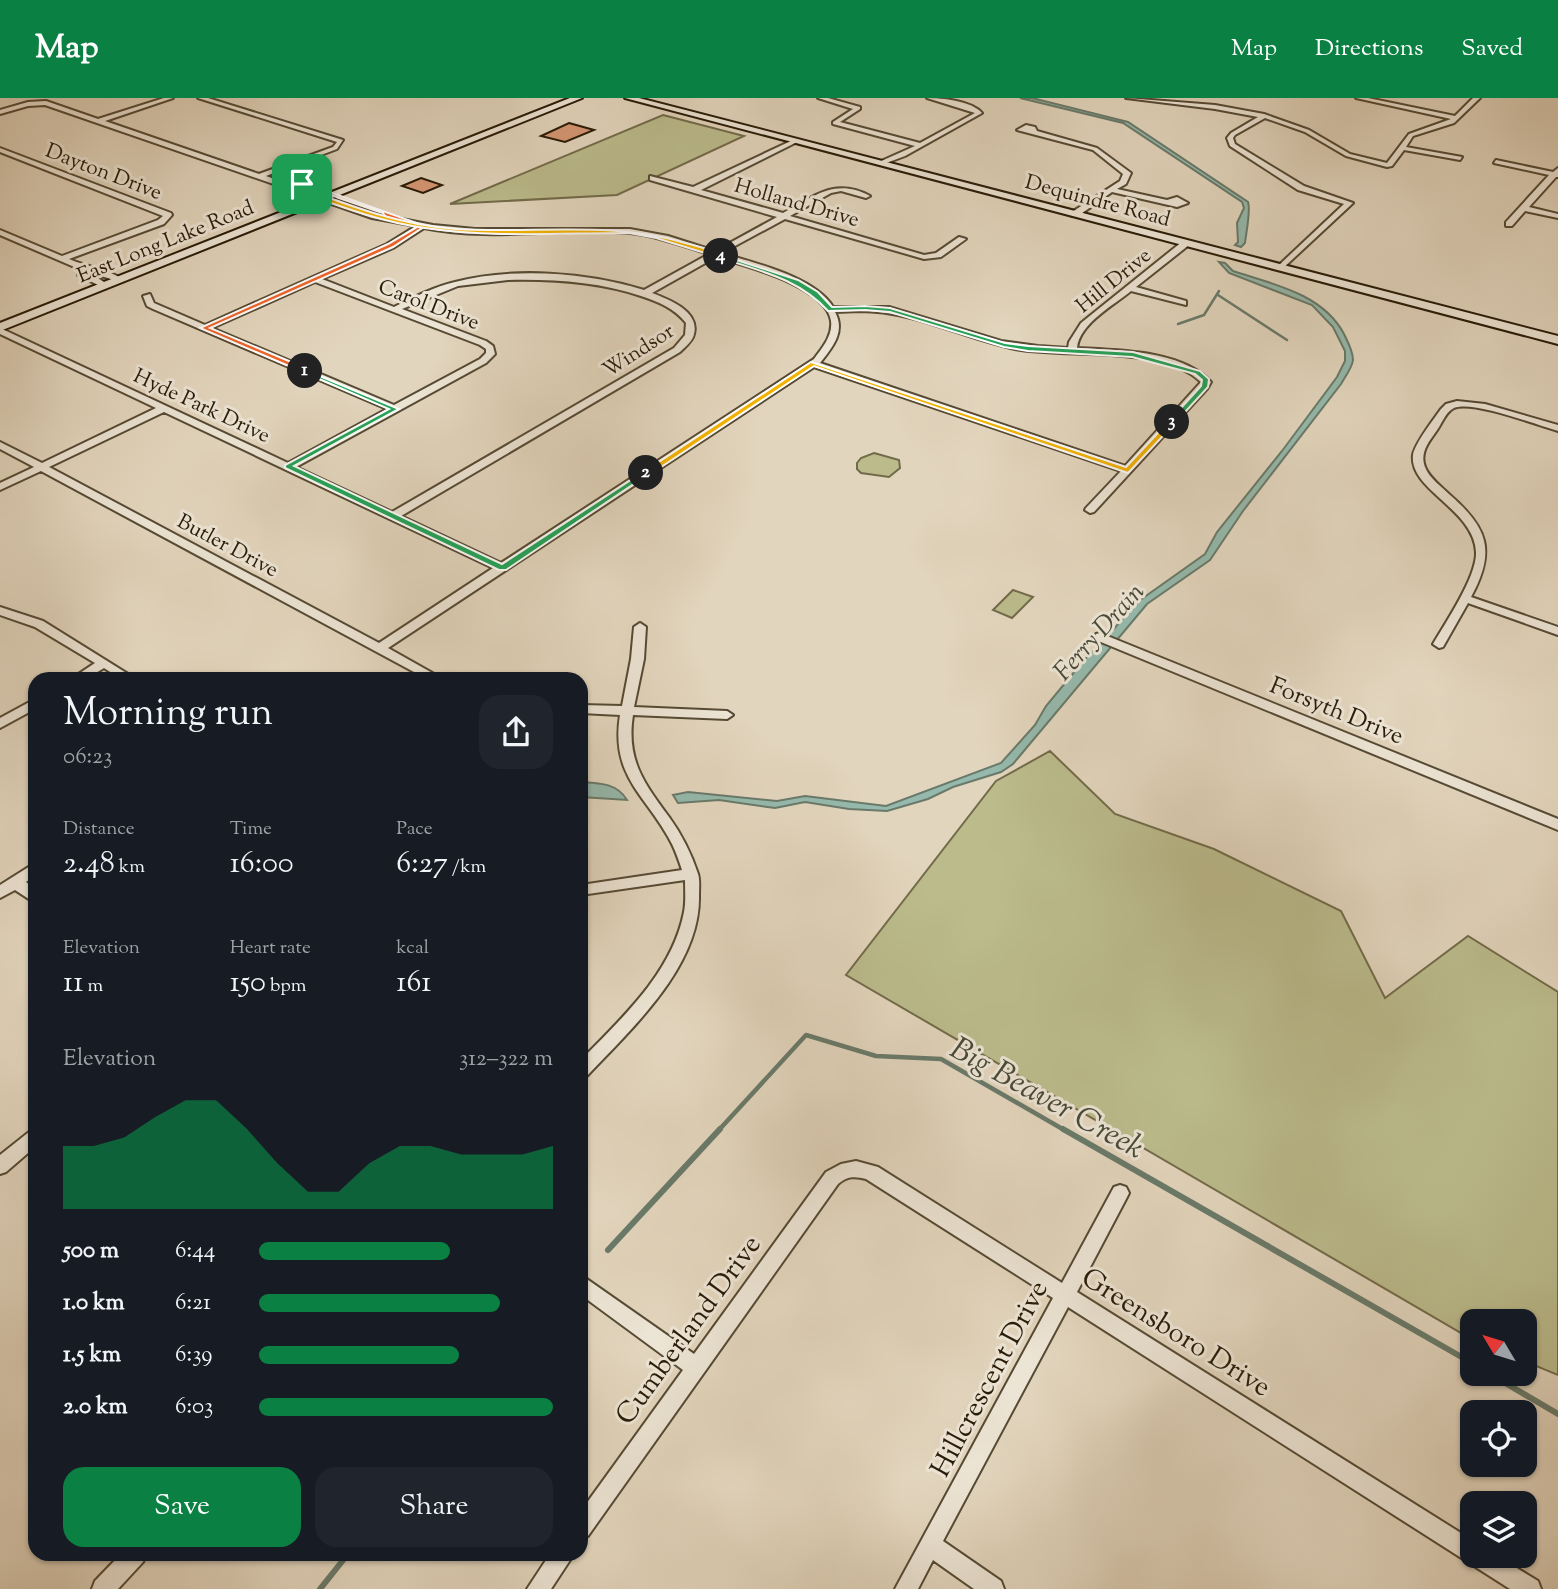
<!DOCTYPE html>
<meta charset="utf-8">
<style>
:root{--surface:#171b24;--page:#20242c;--text:#f1f3f6;--muted:#9ea1a6;--accent:#0b8043}
body{margin:0;font-family:"Sorts Mill Goudy",serif;background:var(--page);color:var(--text);height:100vh;display:flex;flex-direction:column;font-size:26px;white-space:nowrap}
*{box-sizing:border-box;margin:0}
p{font-size:23px;color:var(--muted)}
.icon{flex:none;width:38px;height:38px;fill:none;stroke:currentColor;stroke-width:2;stroke-linecap:round;stroke-linejoin:round}
.map{position:relative;flex:1;overflow:hidden}
.sheet{position:absolute;left:28px;top:574px;width:560px;height:889px;display:flex;flex-direction:column;background:var(--surface);border-radius:21px;box-shadow:0 2px 5px #0004}
.sheet>*{flex:none}
.needle{width:46px;rotate:308deg}
.tools{position:absolute;left:1460px;top:1211px;display:grid;gap:14px}
.tools a{display:grid;place-items:center;width:77px;height:77px;border-radius:14px;background:var(--surface);box-shadow:0 2px 5px #0004;font-size:35px}
.pin{position:absolute;display:grid;place-items:center;width:60px;height:60px;color:#fff;margin:-30px;border-radius:14px;box-shadow:0 4px 10px #0006}
.km{position:absolute;width:35px;height:35px;margin:-18px;border-radius:50%;background:#222;color:#fff;font-size:19px;line-height:35px;text-align:center}
.round{display:grid;place-items:center;flex:none;width:74px;height:74px;border-radius:21px;background:var(--page)}
.head{display:flex;align-items:center;justify-content:space-between;height:119px;padding:0 35px}
h1{font-size:38px;font-weight:600;line-height:52px}
.metrics{display:grid;grid-template-columns:repeat(3,1fr);gap:10px;height:119px;padding:7px 35px}
.metrics div{display:grid;align-content:center}
.metrics b{font-size:30px;font-weight:600}
.metrics small{font-size:19px;font-weight:400}
.metrics p{font-size:19px}
.chart{height:196px;padding:14px 35px}
.chart p{display:flex;justify-content:space-between}
.chart svg{width:100%;height:126px;margin-top:7px;fill:var(--accent);opacity:.7}
.primary-button{display:flex;gap:14px;margin-top:auto;padding:14px 35px}
.primary-button a{flex:1;height:80px;border-radius:21px;background:var(--accent);color:#fff;font-size:28px;font-weight:600;line-height:80px;text-align:center}
.primary-button a+a{background:var(--page);color:var(--text)}
ul{padding:0 35px;list-style:none;font-size:23px}
li{display:grid;grid-template-columns:112px 84px 1fr;align-items:center;height:52px}
li i{height:18px;border-radius:9px;background:var(--accent)}
header{display:flex;align-items:center;gap:42px;box-sizing:border-box;height:98px;padding:0 35px;background:var(--accent);color:#fff}
header strong{font-size:33px}
nav{display:flex;gap:38px;margin-inline-start:auto;font-size:24px}
.map>svg:first-child{display:block}
.green{fill:#bbbb8c;stroke:#726b4a;stroke-width:2}
.water{fill:#95b9ac;stroke:#697a6a;stroke-width:2}
.lines{fill:none;stroke-linecap:round;stroke-linejoin:round}
.stream-far2{stroke:#697a6a;stroke-width:2.5}
.stream-far1{stroke:#697a6a;stroke-width:4.5}
.stream{stroke:#697a6a;stroke-width:6}
.building{fill:#d69774;stroke:#281b07;stroke-width:2}
.minor-casing{stroke:#564a34;stroke-width:4}
.secondary-casing{stroke:#281b07;stroke-width:4}
.minor{fill:#ece4d4;fill-rule:evenodd}
.secondary{fill:#ece4d4;fill-rule:evenodd}
.split-1{fill:#f0652b;stroke:#fff;stroke-width:2}
.split-2{fill:#22a559;stroke:#fff;stroke-width:2}
.split-3{fill:#f5b400;stroke:#fff;stroke-width:2}
.split-4{fill:#22a559;stroke:#fff;stroke-width:2}
.split-5{fill:#f5b400;stroke:#fff;stroke-width:2}
.labels{text-anchor:middle;stroke-width:6;stroke-linejoin:round;paint-order:stroke}
.far-street-label{font-size:21px;fill:#281b07;stroke:#ece4d4}
.street-label{font-size:24px;fill:#281b07;stroke:#ece4d4}
.water-label{font-size:26px;font-style:italic;fill:#494a39;stroke:#ece4d4}
.near-street-label{font-size:28px;fill:#281b07;stroke:#ece4d4}
.near-water-label{font-size:32px;font-style:italic;fill:#494a39;stroke:#ece4d4}
</style>
<header>
<strong>Map</strong>
<nav><a>Map</a><a>Directions</a><a>Saved</a></nav>
</header>
<div class="map">
<svg width="1558" height="1491" viewBox="0 0 1558 1491">
<rect width="100%" height="100%" fill="#e2d5bd"/>
<filter id="stains"><feTurbulence type="fractalNoise" baseFrequency=".00286" numOctaves="4"/><feColorMatrix values="0 0 0 0 .2 0 0 0 0 .09 0 0 0 0 .02 0 0 0 .5 -.17"/></filter>
<radialGradient id="worn" r=".72"><stop offset=".6" stop-color="#630" stop-opacity="0"/><stop offset="1" stop-color="#630" stop-opacity=".3"/></radialGradient>
<g class="green">
<path d="M663 17 744 38 617 97 450 106Z"/>
<path d="M874 355 899 362 900 370 889 379 861 375 857 371V365L861 360Z"/>
<path d="M1013 492 1033 499 1012 520 993 512Z"/>
<path d="M1050 653 1115 716 1214 751 1341 813 1385 900 1468 838 1558 894V1277L1524 1263V1223H1472V1241L1468 1239 846 877 996 683Z"/>
</g>
<g class="water">
<path d="M1020 0H1032L1128 24 1248 104C1251 111 1246 136 1245 145L1241 149 1235 147 1238 144 1237 125 1244 110 1242 104 1123 25Z"/>
<path d="M1219 164 1225 165 1233 173C1273 186 1323 196 1344 236 1348 244 1353 253 1353 262 1352 270 1345 279 1341 286L1243 413 1210 462 1147 506 1013 666 1001 674 953 689 928 701 887 713 849 711 805 704 775 710 719 702 678 705 673 697 688 694 777 703 805 698 886 708 1001 665 1035 627 1046 608 1085 561 1101 546 1136 505 1205 456 1217 434 1282 353 1337 279 1345 263V253L1333 229 1312 207 1229 175Z"/>
<path d="M581 684C599 685 617 685 627 702L581 699Z"/>
</g>
<g class="lines">
<g class="stream-far2">
<path d="M1218 197 1287 242"/>
<path d="M1178 226 1204 217 1219 193"/>
</g>
<path class="stream-far1" d="M718 1033 806 937 876 958 941 961 1066 1033"/>
<g class="stream">
<path d="M1063 1031 1472 1265"/>
<path d="M608 1152 720 1031"/>
<path d="M1490 1276 1558 1316"/>
<path d="M320 1491 348 1456"/>
</g>
</g>
<g class="building">
<path d="M569 25 594 32 565 44 541 38Z"/>
<path d="M421 80 442 87 423 95 402 88Z"/>
</g>
<g class="lines">
<defs>
<g id="minor">
<path d="M164 0H173L105 23 259 76 333 49 337 44 198 0H208L343 42 337 51 266 78 376 116 433 127 475 131H630L668 138 715 153 777 119 650 82V78L693 89 793 42H797V44L701 92 783 115C813 99 835 79 870 98L866 100 841 93 831 95 790 118 924 157 936 155 959 139 966 141 941 159 924 161 785 121 722 155C754 165 815 179 833 209H889L1001 243 1038 248 1068 250 1069 244 1081 225 1183 143H1189V147L1136 189 1186 203V207L1131 193C1114 207 1079 226 1077 250 1117 252 1182 252 1211 284L1207 291 1094 414 1090 415 1085 412 1086 410 1121 373 814 269 388 550 443 581H427L41 373 0 392V385L34 369 0 351V344L42 365 156 310 0 236V230L288 365 387 311 153 211 147 208 143 198 150 196 154 205 205 227 387 146 416 128 372 120 45 7 28 8 0 16V12L28 4 46 3 98 21ZM424 130C492 144 562 129 630 135 657 138 683 148 709 156L644 192C588 174 512 169 455 184 434 189 414 199 394 209L322 181 393 150ZM716 159C745 168 826 188 831 223 833 238 822 250 814 261L501 465 401 418 680 254C685 249 693 243 694 236 700 213 668 201 652 195ZM508 182C554 181 599 184 641 198 659 204 674 210 686 225L685 237 674 250 392 414 296 369 486 265 495 256 493 248 486 243 402 211 458 188ZM315 184 480 247 486 251V255L480 261 394 307 212 230ZM860 213C914 213 962 240 1015 251 1067 261 1161 246 1201 284L1125 368 820 265C832 250 846 234 835 214ZM164 314 493 470 379 545 49 369Z"/>
<path d="M818 0H828L860 9V11L840 24 920 45 975 15 927 0C942 0 972 3 982 15L905 58 881 67 879 64 915 48 833 26V24L853 11Z"/>
<path d="M1126 0 1215 7 1264 16 1309 32 1350 56 1387 65 1409 36 1451 21 1356 0H1368L1455 18 1473 0H1480L1454 25 1413 38 1406 49 1462 59 1460 62 1404 52 1392 68 1387 69 1346 58 1305 34 1265 20 1235 37 1233 40 1235 46 1304 88 1353 105 1281 172 1277 170 1278 168 1344 106 1298 92 1230 48 1227 40 1231 35 1258 19 1215 11Z"/>
<path d="M1026 27 1035 29 1037 33 1097 50 1131 75 1126 86 1117 91 1167 102 1177 99 1188 105 1177 109 1112 94 1078 118H1072V114L1120 83 1123 76 1093 52 1017 32Z"/>
<path d="M0 50 171 115 172 117 164 126 69 161C87 169 108 171 124 182L120 184 86 173 109 187 102 189 78 177 79 171 0 137V132L62 158 158 122 163 118 0 54Z"/>
<path d="M1496 62 1553 74 1558 70V79H1556L1529 109 1558 116V120L1525 113 1512 128H1506V124L1549 77 1494 65Z"/>
<path d="M1457 303 1485 306 1558 327V333C1537 327 1472 302 1454 310 1445 314 1441 328 1435 335 1427 346 1420 356 1425 369 1429 380 1442 389 1450 397 1488 430 1496 453 1471 499L1558 529V537L1468 505 1443 549 1439 550 1433 546C1446 524 1477 478 1476 454 1474 411 1409 392 1413 357 1415 345 1434 321 1441 311L1446 306Z"/>
<path d="M0 509 43 523 136 581H121L104 570 86 581H71L95 565 35 529 0 517Z"/>
<path d="M640 525 646 529 644 561 634 609 727 613 733 617 727 621 633 617C626 662 644 685 669 719 682 737 691 755 698 776 700 782 699 790 699 797 701 868 632 930 587 978L581 980V962C622 920 672 875 684 814 686 804 685 793 685 782L581 797V787L682 772C679 763 676 754 672 746 647 697 610 680 620 617L581 615V607L622 608 631 561 634 529Z"/>
<path d="M1100 535 1558 721V732L1096 542V536Z"/>
<path d="M35 601V611L0 630V620Z"/>
<path d="M35 765V777L26 784 35 791V805L15 792 0 800V787Z"/>
<path d="M35 1031V1049L6 1074 0 1076V1057L29 1034Z"/>
<path d="M856 1063 878 1069 1062 1185 1114 1089 1120 1087 1126 1089 1129 1095 1126 1101 1077 1194 1472 1442V1458H1497L1538 1483 1541 1491H1510L1068 1209 943 1443 1001 1483 1004 1491H974L933 1462 918 1491H895L1053 1200 866 1081C855 1078 847 1078 838 1086L588 1438 581 1442V1413L683 1272 581 1197V1177L694 1256 826 1074 841 1066Z"/>
<path d="M121 1456H146L143 1464 118 1491H92L95 1483Z"/>
<path d="M550 1456H574L551 1491H527Z"/>
</g>
<g id="secondary">
<path d="M570 0H582L0 233V225Z"/>
<path d="M625 0H639L1558 238V246Z"/>
</g>
</defs>
<use href="#minor" class="minor-casing"/>
<use href="#secondary" class="secondary-casing"/>
<use href="#minor" class="minor"/>
<use href="#secondary" class="secondary"/>
</g>
<path class="split-1" d="M304 85 425 128 393 149 210 230 308 271 305 275 200 230 388 146 417 129 387 121 383 115 299 86Z"/>
<path class="split-2" d="M303 271 399 311 294 368 502 466 643 374 650 375 506 472H499L285 370V367L389 311 303 274Z"/>
<path class="split-3" d="M811 264 1126 369 1170 322 1176 324 1128 375 814 268 649 377 642 375Z"/>
<path class="split-4" d="M718 156 798 182 818 194 832 209 865 208 890 210 1005 245 1028 248 1133 254 1200 273 1209 281 1208 289 1175 325H1170V322L1201 288 1202 282 1195 276 1132 259 1028 253 1004 249 890 214 865 212 828 213C798 180 759 173 718 159Z"/>
<path class="split-5" d="M278 82 304 85 302 88 292 86C345 106 398 127 456 131 536 136 610 122 689 146 700 149 714 152 724 158L721 160 656 140 629 135C562 135 492 140 425 130 373 123 324 102 275 85Z"/>
<g class="labels">
<g class="far-street-label">
<text transform="translate(104 73) rotate(21)" y="7">Dayton Drive</text>
<text transform="translate(1098 102) rotate(15)" y="7">Dequindre Road</text>
<text transform="translate(797 104) rotate(16)" y="7">Holland Drive</text>
<text transform="translate(165 143) rotate(-22)" y="7">East Long Lake Road</text>
<text transform="translate(1113 182) rotate(-39)" y="7">Hill Drive</text>
<text transform="translate(429 206) rotate(21)" y="7">Carol Drive</text>
<text transform="translate(638 252) rotate(-33)" y="7">Windsor</text>
<text transform="translate(202 307) rotate(25)" y="7">Hyde Park Drive</text>
<text transform="translate(228 447) rotate(28)" y="7">Butler Drive</text>
</g>
<g class="street-label">
<text transform="translate(1337 612) rotate(22)" y="8">Forsyth Drive</text>
</g>
<g class="water-label">
<text transform="translate(1098 533) rotate(-48)" y="9">Ferry Drain</text>
</g>
<g class="near-street-label">
<text transform="translate(687 1231) rotate(-54)" y="10">Cumberland Drive</text>
<text transform="translate(1177 1233) rotate(32)" y="10">Greensboro Drive</text>
<text transform="translate(988 1280) rotate(-62)" y="10">Hillcrescent Drive</text>
</g>
<g class="near-water-label">
<text transform="translate(1048 999) rotate(29)" y="11">Big Beaver Creek</text>
</g>
</g>
<rect width="100%" height="100%" filter="url(#stains)"/>
<rect width="100%" height="100%" fill="url(#worn)"/>
</svg>
<div class="tools">
<a><svg class="needle" viewBox="-14 -14 28 28"><path d="M0-13l5 13h-10z" fill="#e53935"/><path d="M0 13l5-13h-10z" fill="#9ea1a6"/></svg></a>
<a><svg class="icon" aria-label="locate" viewBox="0 0 24 24"><circle cx="12" cy="12" r="6"/><path d="M12 2v4M12 18v4M2 12h4M18 12h4"/></svg></a>
<a><svg class="icon" aria-label="layers" viewBox="0 0 24 24"><path d="M12 4l9 5-9 5-9-5zM3 14l9 5 9-5"/></svg></a>
</div>
<div class="pin" style="left:302px;top:86px;background:#1e9e55"><svg class="icon" aria-label="arrive" viewBox="0 0 24 24"><path d="M6 21V4h12l-3 4 3 4H6"/></svg></div>
<b class="km" style="left:305px;top:273px">1</b>
<b class="km" style="left:646px;top:375px">2</b>
<b class="km" style="left:1172px;top:324px">3</b>
<b class="km" style="left:721px;top:158px">4</b>
<section class="sheet">
<div class="head"><div><h1>Morning run</h1><p>06:23</p></div><a class="round"><svg class="icon" aria-label="share" viewBox="0 0 24 24"><path d="M12 15V3M7 8l5-5 5 5M5 13v7h14v-7"/></svg></a></div>
<div class="metrics">
<div><p>Distance</p><b>2.48<small> km</small></b></div>
<div><p>Time</p><b>16:00</b></div>
<div><p>Pace</p><b>6:27<small> /km</small></b></div>
</div>
<div class="metrics">
<div><p>Elevation</p><b>11<small> m</small></b></div>
<div><p>Heart rate</p><b>150<small> bpm</small></b></div>
<div><p>kcal</p><b>161</b></div>
</div>
<div class="chart"><p><span>Elevation</span>312–322 m</p>
<svg viewBox="0 0 160 44" preserveAspectRatio="none"><path d="M0 44V22L10 22L20 19L30 12L40 6L50 6L60 16L70 28L80 38L90 38L100 28L110 22L120 22L130 25L140 25L150 25L160 22V44z"/></svg>
</div>
<ul>
<li><b>500 m</b>6:44<i style="width:65%"></i></li>
<li><b>1.0 km</b>6:21<i style="width:82%"></i></li>
<li><b>1.5 km</b>6:39<i style="width:68%"></i></li>
<li><b>2.0 km</b>6:03<i style="width:100%"></i></li>
</ul>
<div class="primary-button"><a>Save</a><a>Share</a></div>
</section>
</div>
